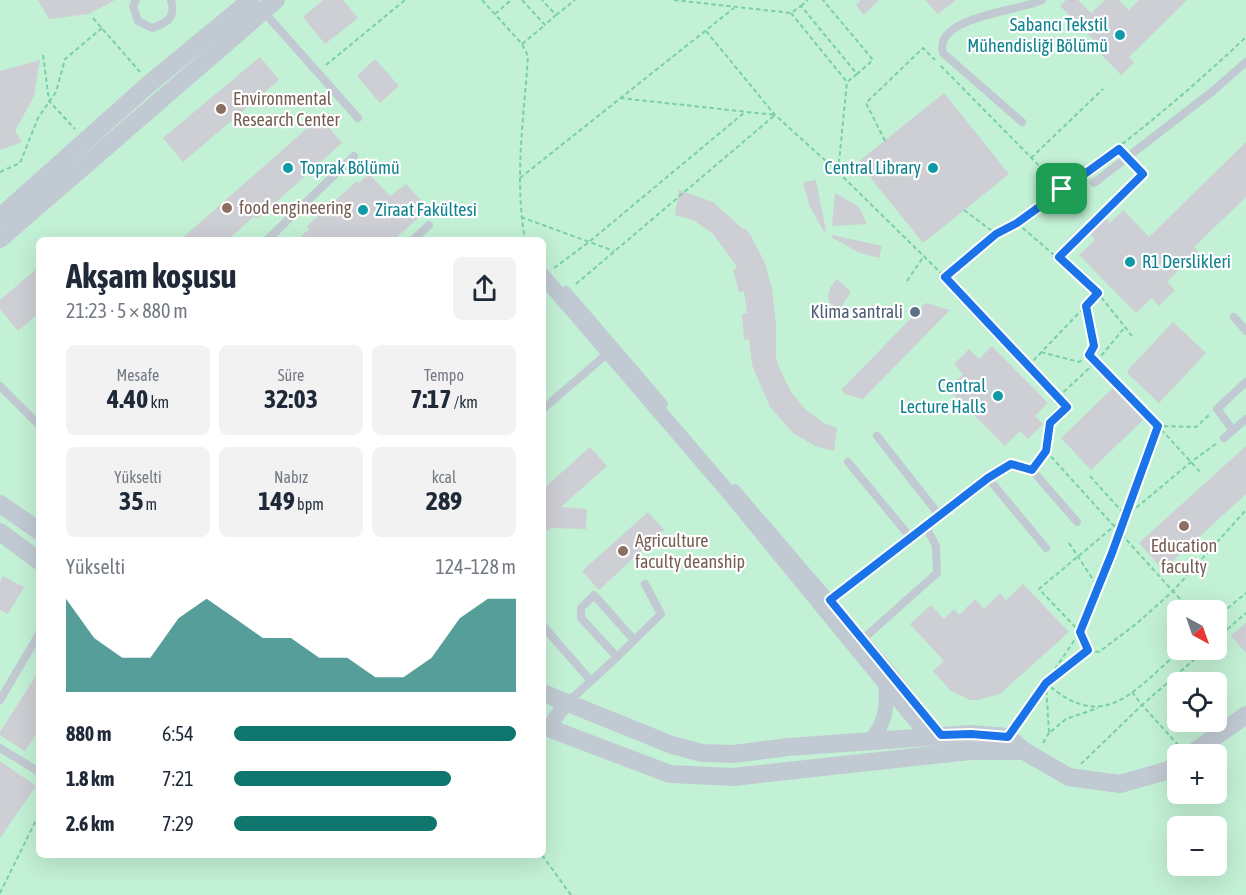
<!DOCTYPE html>
<html lang="tr">
<meta charset="utf-8">
<style>
:root{--surface:#fff;--page:#f2f2f3;--text:#1f2937;--muted:#747a83;--accent:#0f766e}
body{margin:0;font-family:"Asap Condensed",sans-serif;background:var(--page);color:var(--text);height:100vh;display:flex;flex-direction:column;font-size:22px;white-space:nowrap}
*{box-sizing:border-box;margin:0}
p{font-size:20px;color:var(--muted)}
.icon{flex:none;width:33px;height:33px;fill:none;stroke:currentColor;stroke-width:2;stroke-linecap:round;stroke-linejoin:round}
.map{position:relative;flex:1;overflow:hidden}
.sheet{position:absolute;left:36px;top:237px;width:510px;height:621px;display:flex;flex-direction:column;background:var(--surface);border-radius:9px;box-shadow:0 6px 24px #0002}
.sheet>*{flex:none}
.needle{width:39px;rotate:140deg}
.controls{position:absolute;left:1167px;top:600px;display:grid;gap:12px}
.controls a{display:grid;place-items:center;width:60px;height:60px;border-radius:9px;background:var(--surface);box-shadow:0 6px 24px #0002;font-size:30px}
.pin{position:absolute;display:grid;place-items:center;width:51px;height:51px;color:#fff;margin:-26px;border-radius:12px;box-shadow:0 3px 9px #0006}
.round{display:grid;place-items:center;flex:none;width:63px;height:63px;border-radius:9px;background:var(--page)}
.overview{display:flex;align-items:center;justify-content:space-between;height:102px;padding:0 30px}
h1{font-size:33px;font-weight:700;line-height:45px}
.figures{display:grid;grid-template-columns:repeat(3,1fr);gap:9px;height:102px;padding:6px 30px}
.figures div{display:grid;align-content:center;border-radius:9px;background:var(--page);text-align:center}
.figures b{font-size:26px;font-weight:700}
.figures small{font-size:16px;font-weight:400}
.figures p{font-size:16px}
.chart{height:168px;padding:12px 30px}
.chart p{display:flex;justify-content:space-between}
.chart svg{width:100%;height:108px;margin-top:6px;fill:var(--accent);opacity:.7}
ul{padding:0 30px;list-style:none;font-size:20px}
li{display:grid;grid-template-columns:96px 72px 1fr;align-items:center;height:45px}
li i{height:15px;border-radius:8px;background:var(--accent)}
.map>svg:first-child{display:block}
.green{fill:#c3f1d5;fill-rule:evenodd}
.building{fill:#cdcfd5}
.lines{fill:none;stroke-linecap:round;stroke-linejoin:round}
.path{stroke:#7ad0a6;stroke-width:2;stroke-dasharray:4.5 3;stroke-linecap:butt}
.service{stroke:#c1cad2;stroke-width:8}
.pedestrian{stroke:#c1cad2;stroke-width:10}
.minor{stroke:#c1cad2;stroke-width:15}
.tertiary{stroke:#c1cad2;stroke-width:18}
.route-casing{stroke:#fff;stroke-width:12}
.route{stroke:#1a73e8;stroke-width:8}
.culture-dot{fill:#0f9aa8;stroke:#fff;stroke-width:2}
.education-dot{fill:#8d6e63;stroke:#fff;stroke-width:2}
.service-dot{fill:#5c6f8a;stroke:#fff;stroke-width:2}
.labels{text-anchor:middle;stroke-width:4.5;stroke-linejoin:round;paint-order:stroke}
.culture-label{font-size:18px;fill:#0d838f;stroke:#fff;text-anchor:end}
.education-label{font-size:18px;fill:#785e54;stroke:#fff;text-anchor:start}
.service-label{font-size:18px;fill:#4e5e75;stroke:#fff;text-anchor:end}
</style>
<div class="map">
<svg width="1246" height="895" viewBox="0 0 1246 895">
<rect width="100%" height="100%" fill="#f5f3f3"/>
<path class="green" d="M0 0H1246V895H0ZM39 240H543V855H39ZM1178 610H1216V650H1178ZM1178 682H1216V722H1178ZM1178 754H1216V794H1178ZM1178 826H1216V866H1178Z"/>
<g class="building">
<path d="M38 0H115L89 14 49 19Z"/>
<path d="M323 0H343L358 18 325 44 303 17Z"/>
<path d="M861 0H879L864 15 856 5Z"/>
<path d="M925 0H956L938 14Z"/>
<path d="M1066 0H1078L1091 13 1105 0H1119L1129 10 1139 0H1187L1129 57 1134 63 1121 75 1091 44 1094 40 1060 6Z"/>
<path d="M260 57 279 80 183 162 163 138Z"/>
<path d="M375 59 399 86 380 103 357 76Z"/>
<path d="M40 60 34 96 15 131 22 142 0 150V71Z"/>
<path d="M944 93 1009 174 923 243 858 162Z"/>
<path d="M320 117 342 143 257 219 254 216 228 240H180Z"/>
<path d="M1246 142V197L1194 247 1198 251 1167 282 1175 290 1159 306 1152 298 1136 313 1079 255 1095 240 1087 231 1103 215 1110 223 1123 210 1149 237Z"/>
<path d="M369 174 390 196 406 184 429 209 393 240H297L309 229 307 226 357 181 359 183Z"/>
<path d="M816 180 826 231 824 232 810 207 803 182Z"/>
<path d="M679 190 713 202 743 229 745 228 751 236 765 263 772 289 776 325V358L779 367 791 392 806 410 824 423 837 428 834 451 815 446 793 433 770 407 752 365 749 339 744 340 742 314 747 313 744 291 739 292 733 270 737 267 713 234 693 220 675 215Z"/>
<path d="M835 193 859 207 867 224 832 226Z"/>
<path d="M832 235 882 246 879 258 860 253 831 237Z"/>
<path d="M39 267V313L18 331 0 309V300Z"/>
<path d="M837 279 851 292 839 310 830 303 828 296 830 288Z"/>
<path d="M926 303 950 310 863 399 845 394 841 390Z"/>
<path d="M1173 322 1206 353 1159 403 1128 374V370Z"/>
<path d="M992 346 1048 403 1035 416 1043 424 1028 439 1020 431 1005 446 948 389 963 374 954 364 969 349 979 359Z"/>
<path d="M1114 387 1144 419 1091 470 1061 438Z"/>
<path d="M1246 446V494L1163 570 1139 543Z"/>
<path d="M590 447 607 466 561 507 587 509 586 529 551 528 543 534V489Z"/>
<path d="M648 512 664 530 599 590 582 571Z"/>
<path d="M3 576 24 587 8 614 0 610V582Z"/>
<path d="M1023 584 1069 632 1000 694 978 700H970L951 691 933 671 944 661 910 624 931 605 944 619 954 609 959 615 975 599 984 609 1000 593 1006 600Z"/>
<path d="M1246 623V653L1231 636Z"/>
<path d="M39 671V730L25 751 0 735V732Z"/>
<path d="M0 761 36 786 0 838Z"/>
</g>
<g class="lines">
<g class="path">
<path d="M482 0 522 44 528 56C524 117 514 179 525 240"/>
<path d="M522 0 545 25 556 15 542 0"/>
<path d="M674 0 791 13 801 6 857 74 873 60 823 0"/>
<path d="M801 6 808 0"/>
<path d="M791 13 847 82 857 74"/>
<path d="M495 14 511 0"/>
<path d="M556 15 575 0"/>
<path d="M93 18 140 72"/>
<path d="M706 31 775 115 838 172 847 82"/>
<path d="M522 44 545 25"/>
<path d="M43 55 49 101 75 129"/>
<path d="M326 65 405 0"/>
<path d="M885 141 866 103 923 48 935 60"/>
<path d="M1031 158 1103 89"/>
<path d="M0 172 20 163 38 118 56 92 65 59 102 28"/>
<path d="M838 172 945 277 996 234 1017 223 1062 189 939 64"/>
<path d="M520 178 734 8"/>
<path d="M1062 189C1128 142 1188 92 1246 37"/>
<path d="M964 210 996 234"/>
<path d="M521 217 614 251"/>
<path d="M1017 223 1098 293 1132 336"/>
<path d="M1059 257 1143 175 1133 164"/>
<path d="M554 268 589 242 745 112"/>
<path d="M946 278 1029 365"/>
<path d="M907 281 924 256"/>
<path d="M576 284 775 115 620 98"/>
<path d="M1041 352 1079 362C1101 346 1090 329 1086 306"/>
<path d="M1089 355 1149 414 1158 426 1196 427 1210 414"/>
<path d="M1058 397 1096 362 1125 327"/>
<path d="M1046 451 1190 610"/>
<path d="M1038 461 1046 451 1050 423 1067 407 1029 365 1098 293"/>
<path d="M1090 476 1125 515"/>
<path d="M1069 543 1098 587"/>
<path d="M1216 618 1246 593"/>
<path d="M1216 639 1246 613"/>
<path d="M1088 650 1099 652 1136 624 1173 591 1246 510"/>
<path d="M1181 650C1134 690 1105 735 1046 683L1088 650 1080 632 1039 589 1191 462 1217 443"/>
<path d="M1046 683 1049 733 1066 719 1098 708"/>
<path d="M1132 692 1142 705 1205 650"/>
<path d="M1017 725 1080 632 1112 553 1158 426 1201 473"/>
<path d="M1043 743 1049 733"/>
<path d="M1081 764 1142 705 1178 745"/>
<path d="M542 855 571 895"/>
<path d="M0 893 39 814"/>
</g>
<g class="service">
<path d="M136 0 133 6 138 21 152 28C167 23 176 18 171 0"/>
<path d="M264 12 358 118"/>
<path d="M1022 122 943 53C933 16 1021 11 1042 0"/>
<path d="M1094 183 1213 91 1246 62"/>
<path d="M267 240 354 156"/>
<path d="M413 240 429 225"/>
<path d="M1234 317 1246 331"/>
<path d="M0 386 39 425"/>
<path d="M543 409 609 352"/>
<path d="M1233 430 1217 409 1246 382"/>
<path d="M877 436 940 516"/>
<path d="M1224 438 1246 419"/>
<path d="M848 462 911 538"/>
<path d="M988 478 1046 548"/>
<path d="M830 600 988 478 1011 464 1032 470 1077 522"/>
<path d="M543 626 591 681 568 702"/>
<path d="M863 639 937 573 936 546 926 527"/>
<path d="M617 657 661 614 645 584"/>
<path d="M591 681 617 657 581 618V608L594 595 634 640"/>
<path d="M0 700 39 634"/>
<path d="M0 748 39 772"/>
</g>
<g class="pedestrian">
<path d="M566 291 663 404"/>
<path d="M735 489 891 671 941 735"/>
</g>
<g class="minor">
<path d="M543 276 729 493 928 736"/>
<path d="M548 728 566 703"/>
<path d="M871 740C886 722 887 707 886 684"/>
</g>
<g class="tertiary">
<path d="M0 217 149 84 251 0"/>
<path d="M0 239 276 0"/>
<path d="M0 504 39 531"/>
<path d="M0 532 39 561"/>
<path d="M543 693 672 745 702 753 733 754 788 747 971 734 1008 737 1024 751 1069 777 1120 784 1169 770 1178 764"/>
<path d="M543 726 670 774 733 777 970 751H1024"/>
<path d="M1191 754 1246 715"/>
</g>
</g>
<g class="lines">
<defs>
<path id="route" d="M1119 149 1143 174 1059 257 1098 293 1086 306 1094 346 1089 355 1158 426 1112 553 1080 632 1088 650 1046 683 1008 737 971 734 941 735 830 600 988 478 1011 464 1032 470 1046 451 1050 423 1067 407 945 277 996 234 1017 223Z"/>
</defs>
<use href="#route" class="route-casing"/>
<use href="#route" class="route"/>
</g>
<g class="culture-dot">
<circle cx="1120" cy="35" r="6"/>
<circle cx="288" cy="168" r="6"/>
<circle cx="933" cy="168" r="6"/>
<circle cx="363" cy="210" r="6"/>
<circle cx="1130" cy="262" r="6"/>
<circle cx="998" cy="396" r="6"/>
</g>
<g class="education-dot">
<circle cx="221" cy="109" r="6"/>
<circle cx="227" cy="208" r="6"/>
<circle cx="1184" cy="526" r="6"/>
<circle cx="623" cy="551" r="6"/>
</g>
<circle class="service-dot" cx="915" cy="312" r="6"/>
<g class="labels">
<g class="culture-label">
<text x="1108" y="31">Sabancı Tekstil<tspan x="1108" dy="21">Mühendisliği Bölümü</tspan></text>
<text x="300" y="174" text-anchor="start">Toprak Bölümü</text>
<text x="921" y="174">Central Library</text>
<text x="375" y="216" text-anchor="start">Ziraat Fakültesi</text>
<text x="1142" y="268" text-anchor="start">R1 Derslikleri</text>
<text x="986" y="392">Central<tspan x="986" dy="21">Lecture Halls</tspan></text>
</g>
<g class="education-label">
<text x="233" y="105">Environmental<tspan x="233" dy="21">Research Center</tspan></text>
<text x="239" y="214">food engineering</text>
<text x="635" y="547">Agriculture<tspan x="635" dy="21">faculty deanship</tspan></text>
<text x="1184" y="552" text-anchor="middle">Education<tspan x="1184" dy="21">faculty</tspan></text>
</g>
<g class="service-label">
<text x="903" y="318">Klima santrali</text>
</g>
</g>
</svg>
<div class="controls">
<a><svg class="needle" viewBox="-14 -14 28 28"><path d="M0-13l5 13h-10z" fill="#e53935"/><path d="M0 13l5-13h-10z" fill="#747a83"/></svg></a>
<a><svg class="icon" aria-label="locate" viewBox="0 0 24 24"><circle cx="12" cy="12" r="6"/><path d="M12 2v4M12 18v4M2 12h4M18 12h4"/></svg></a>
<a>+</a>
<a>−</a>
</div>
<div class="pin" style="left:1062px;top:189px;background:#1e9e55"><svg class="icon" aria-label="arrive" viewBox="0 0 24 24"><path d="M6 21V4h12l-3 4 3 4H6"/></svg></div>
<section class="sheet">
<div class="overview"><div><h1>Akşam koşusu</h1><p>21:23 · 5 × 880 m</p></div><a class="round"><svg class="icon" aria-label="share" viewBox="0 0 24 24"><path d="M12 15V3M7 8l5-5 5 5M5 13v7h14v-7"/></svg></a></div>
<div class="figures">
<div><p>Mesafe</p><b>4.40<small> km</small></b></div>
<div><p>Süre</p><b>32:03</b></div>
<div><p>Tempo</p><b>7:17<small> /km</small></b></div>
</div>
<div class="figures">
<div><p>Yükselti</p><b>35<small> m</small></b></div>
<div><p>Nabız</p><b>149<small> bpm</small></b></div>
<div><p>kcal</p><b>289</b></div>
</div>
<div class="chart"><p><span>Yükselti</span>124–128 m</p>
<svg viewBox="0 0 160 44" preserveAspectRatio="none"><path d="M0 44V6L10 22L20 30L30 30L40 14L50 6L60 14L70 22L80 22L90 30L100 30L110 38L120 38L130 30L140 14L150 6L160 6V44z"/></svg>
</div>
<ul>
<li><b>880 m</b>6:54<i style="width:100%"></i></li>
<li><b>1.8 km</b>7:21<i style="width:77%"></i></li>
<li><b>2.6 km</b>7:29<i style="width:72%"></i></li>
</ul>
</section>
</div>
